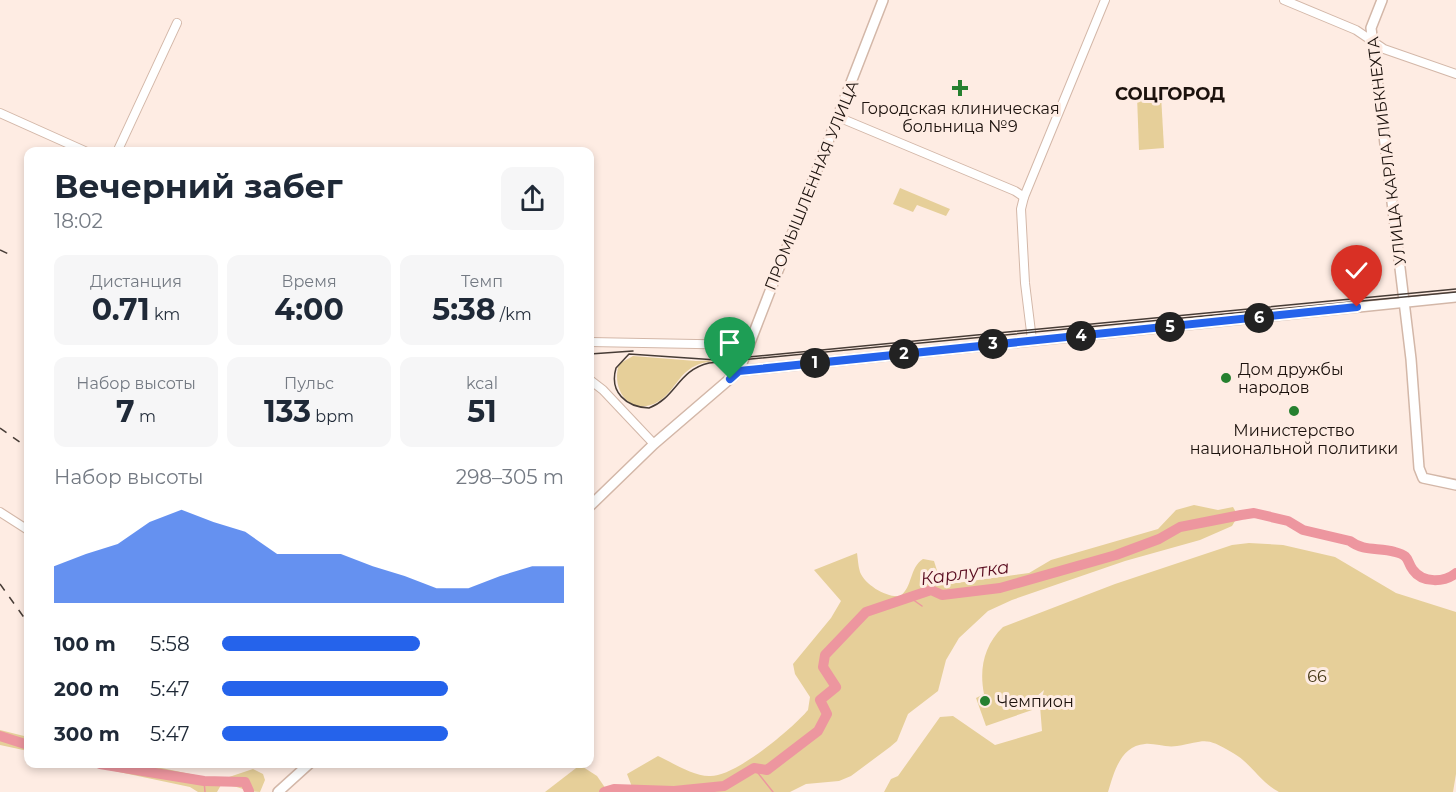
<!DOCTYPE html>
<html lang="ru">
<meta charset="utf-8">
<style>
:root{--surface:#fff;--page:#f6f6f7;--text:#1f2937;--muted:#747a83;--accent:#2563eb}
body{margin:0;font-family:Montserrat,sans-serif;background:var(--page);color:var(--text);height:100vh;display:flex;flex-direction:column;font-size:22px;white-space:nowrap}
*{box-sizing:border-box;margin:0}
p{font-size:20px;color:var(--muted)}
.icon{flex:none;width:33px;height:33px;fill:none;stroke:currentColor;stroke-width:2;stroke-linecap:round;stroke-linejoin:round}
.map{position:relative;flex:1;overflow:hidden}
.sheet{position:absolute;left:24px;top:147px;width:570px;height:621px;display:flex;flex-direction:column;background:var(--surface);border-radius:12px;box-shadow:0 3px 9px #0003}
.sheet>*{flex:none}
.pin{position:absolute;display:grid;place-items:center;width:51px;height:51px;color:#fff;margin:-62px -26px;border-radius:50% 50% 50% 0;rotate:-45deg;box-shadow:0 0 6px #0007}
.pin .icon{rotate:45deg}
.km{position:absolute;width:30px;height:30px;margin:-15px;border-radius:50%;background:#222;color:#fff;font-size:16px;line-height:30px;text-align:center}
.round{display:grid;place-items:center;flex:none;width:63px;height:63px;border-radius:12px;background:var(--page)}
.headline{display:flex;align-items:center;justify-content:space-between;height:102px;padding:0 30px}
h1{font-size:33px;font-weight:700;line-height:45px}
.figures{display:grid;grid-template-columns:repeat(3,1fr);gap:9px;height:102px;padding:6px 30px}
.figures div{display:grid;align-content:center;border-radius:12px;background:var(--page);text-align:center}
.figures b{font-size:30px;font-weight:700}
.figures small{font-size:16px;font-weight:400}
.figures p{font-size:16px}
.chart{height:168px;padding:12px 30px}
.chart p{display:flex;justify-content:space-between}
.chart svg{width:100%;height:108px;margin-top:6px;fill:var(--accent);opacity:.7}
ul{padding:0 30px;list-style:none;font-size:20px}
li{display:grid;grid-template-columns:96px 72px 1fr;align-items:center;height:45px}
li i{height:15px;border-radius:8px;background:var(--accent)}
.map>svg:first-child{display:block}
.green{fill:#e6cf99}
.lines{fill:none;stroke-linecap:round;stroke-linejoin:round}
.stream{stroke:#ed969f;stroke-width:1.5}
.river{stroke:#ed969f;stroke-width:10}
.minor-casing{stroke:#d3b7a8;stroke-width:10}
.major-casing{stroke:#d3b7a8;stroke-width:12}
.minor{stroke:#fff;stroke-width:8}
.major{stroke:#fff;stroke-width:9}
.tram{stroke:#473c36;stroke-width:1.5}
.rail{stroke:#473c36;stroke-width:1.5;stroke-dasharray:8 8;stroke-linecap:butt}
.route-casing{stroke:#fff;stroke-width:12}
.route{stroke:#2563eb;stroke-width:8}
.poi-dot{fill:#26802f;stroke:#feece3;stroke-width:2}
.labels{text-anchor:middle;stroke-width:6;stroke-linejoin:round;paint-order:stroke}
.poi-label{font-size:16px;fill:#1c120d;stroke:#feece3}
.street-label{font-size:16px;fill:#1c120d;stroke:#feece3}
.park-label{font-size:16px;fill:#463916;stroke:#feece3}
.neighbourhood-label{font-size:18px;font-weight:bold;fill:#1c120d;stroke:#feece3}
.water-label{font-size:18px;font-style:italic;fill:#5a0d20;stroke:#feece3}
</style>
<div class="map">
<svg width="1456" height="792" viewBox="0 0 1456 792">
<rect width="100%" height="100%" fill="#feece3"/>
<g class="green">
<path d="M1161 95 1164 148 1139 150 1137 96Z"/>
<path d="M900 188 950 209 946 216 917 205 913 212 893 204Z"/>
<path d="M633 356 696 361 727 360C716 361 705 361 695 366 678 374 674 392 659 401 633 418 610 392 619 364Z"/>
<path d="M1194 505 1218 510 1233 507 1238 516 1232 526 1200 540 1125 561 1012 600 988 611 959 638 946 660 938 691 908 714 897 741 890 747 851 776 839 781 806 784 790 792H634L627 774 658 756C673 763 693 776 709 776 734 778 792 729 808 710L810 697 795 674 793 664 831 618 841 601 814 570 857 553C858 559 858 566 860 572 865 585 887 598 900 596 913 587 909 568 923 559L934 561 939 577 949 584 1029 573 1051 560 1158 529 1176 510Z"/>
<path d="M1249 543 1283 545 1335 557 1396 593 1456 612V774L1453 792H1279C1260 782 1251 763 1233 753 1205 736 1206 741 1177 746 1166 748 1155 743 1145 744 1120 746 1114 773 1108 792H884L891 779 898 776 940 717 953 716 995 745 1042 731 1040 706 1044 690 1036 697 1038 708 986 726 976 698 984 694C979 669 984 645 1003 627L1115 584 1232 545Z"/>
<path d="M0 730 28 737V751L0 745Z"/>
<path d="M81 764H142L205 777 226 778 253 769 263 774 265 780 260 792C246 792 235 784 221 785L217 792H198L190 787Z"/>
<path d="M580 765 597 776 608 792H545Z"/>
</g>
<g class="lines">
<g class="stream">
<path d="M912 599 922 606"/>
<path d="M754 768 773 792"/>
<path d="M204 781 205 792"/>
</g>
<g class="river">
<path d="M0 736 28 745"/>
<path d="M100 764 204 781 245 782 249 791"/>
<path d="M604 792 614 789 674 791 724 786 754 768 767 770 818 731 827 714 820 700 836 687 823 667 825 655 866 612 931 590 942 595 1000 588 1116 555 1159 539 1180 527 1241 515 1254 513 1288 521 1303 530 1350 541C1364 552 1379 547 1395 552 1411 556 1406 561 1413 570 1423 584 1445 582 1456 573"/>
</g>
<defs>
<g id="minor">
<path d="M1284 0 1356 30 1384 49 1456 74"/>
<path d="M0 113 87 152"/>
<path d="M838 117 1015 191 1024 197"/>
<path d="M117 152 177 23"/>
<path d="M1032 340 1025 283 1021 209 1024 197 1105 0"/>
<path d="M590 342 749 345"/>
<path d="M590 380 603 390 654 444"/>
<path d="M0 512 28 530"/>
</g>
<g id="major">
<path d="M1382 0 1371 28 1411 359 1419 468 1423 478 1456 485"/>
<path d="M739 371 883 0"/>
<path d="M590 506 654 444 739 371 1456 297"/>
<path d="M278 792 309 764"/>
</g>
</defs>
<use href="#minor" class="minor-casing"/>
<use href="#major" class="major-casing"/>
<use href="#minor" class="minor"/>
<use href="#major" class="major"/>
<g class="tram">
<path d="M1456 289 717 360 629 354 616 368C609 392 626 407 649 408 676 398 678 370 709 363L1456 292"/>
<path d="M590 354 633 351"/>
</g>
<g class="rail">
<path d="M0 250 13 256"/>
<path d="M0 428 28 448"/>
<path d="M0 584 28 623"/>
</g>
</g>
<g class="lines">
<defs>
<path id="route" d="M730 379 739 371 1357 307"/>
</defs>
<use href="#route" class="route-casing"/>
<use href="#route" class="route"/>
</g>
<g class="poi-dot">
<path d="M957 79h6v6h6v6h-6v6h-6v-6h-6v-6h6z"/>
<circle cx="1226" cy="378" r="6"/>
<circle cx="1294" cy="411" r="6"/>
<circle cx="985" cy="701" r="6"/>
</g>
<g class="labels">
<g class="poi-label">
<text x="960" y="114">Городская клиническая<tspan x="960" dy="18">больница №9</tspan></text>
<text x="1238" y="375" text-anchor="start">Дом дружбы<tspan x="1238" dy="18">народов</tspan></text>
<text x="1294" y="436">Министерство<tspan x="1294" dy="18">национальной политики</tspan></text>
<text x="997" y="707" text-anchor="start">Чемпион</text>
</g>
<g class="street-label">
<text transform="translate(1386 151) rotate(-97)" y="6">УЛИЦА КАРЛА ЛИБКНЕХТА</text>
<text transform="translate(811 185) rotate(-68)" y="6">ПРОМЫШЛЕННАЯ УЛИЦА</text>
</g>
<g class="park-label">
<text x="1317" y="682">66</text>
</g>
<g class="neighbourhood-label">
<text x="1170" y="100">СОЦГОРОД</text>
</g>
<g class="water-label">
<text transform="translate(965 573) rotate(-8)" y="6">Карлутка</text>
</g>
</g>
</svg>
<div class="pin" style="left:730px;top:379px;background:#1e9e55"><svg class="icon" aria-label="arrive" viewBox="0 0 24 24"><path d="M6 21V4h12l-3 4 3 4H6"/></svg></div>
<div class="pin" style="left:1357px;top:307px;background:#d93025"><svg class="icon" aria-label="check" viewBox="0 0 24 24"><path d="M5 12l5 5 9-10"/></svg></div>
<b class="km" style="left:815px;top:363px">1</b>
<b class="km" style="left:904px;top:354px">2</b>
<b class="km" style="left:993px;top:344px">3</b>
<b class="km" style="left:1081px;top:336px">4</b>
<b class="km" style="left:1170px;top:327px">5</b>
<b class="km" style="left:1259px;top:318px">6</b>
<section class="sheet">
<div class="headline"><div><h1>Вечерний забег</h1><p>18:02</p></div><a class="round"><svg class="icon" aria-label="share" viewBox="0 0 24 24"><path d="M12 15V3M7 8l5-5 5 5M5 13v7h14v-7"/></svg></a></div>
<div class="figures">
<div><p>Дистанция</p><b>0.71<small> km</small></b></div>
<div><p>Время</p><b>4:00</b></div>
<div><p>Темп</p><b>5:38<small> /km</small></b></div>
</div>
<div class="figures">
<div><p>Набор высоты</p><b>7<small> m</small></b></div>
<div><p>Пульс</p><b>133<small> bpm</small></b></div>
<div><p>kcal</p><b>51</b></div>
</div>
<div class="chart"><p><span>Набор высоты</span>298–305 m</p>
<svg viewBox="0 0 160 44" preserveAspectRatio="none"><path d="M0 44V29L10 24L20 20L30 11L40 6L50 11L60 15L70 24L80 24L90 24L100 29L110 33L120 38L130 38L140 33L150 29L160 29V44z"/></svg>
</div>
<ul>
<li><b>100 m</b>5:58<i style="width:58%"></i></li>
<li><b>200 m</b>5:47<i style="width:66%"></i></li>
<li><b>300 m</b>5:47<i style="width:66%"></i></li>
</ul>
</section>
</div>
